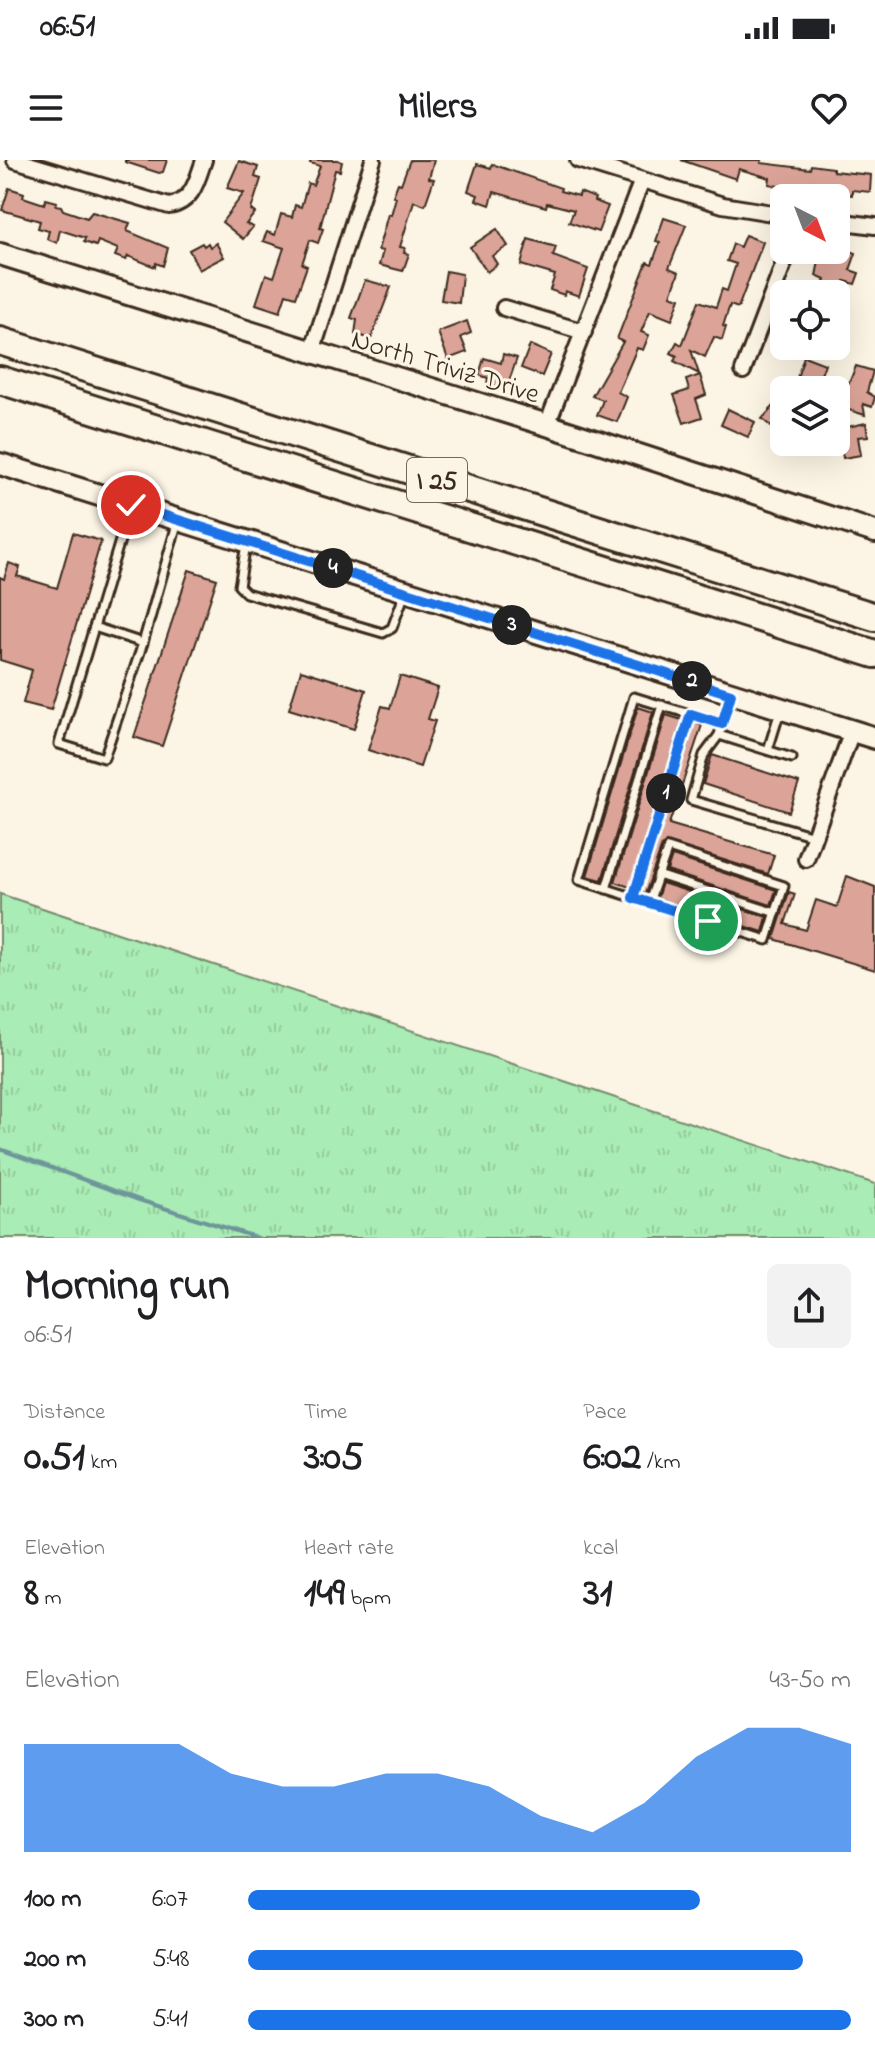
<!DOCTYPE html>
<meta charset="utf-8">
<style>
:root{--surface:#fff;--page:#f2f2f2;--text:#202124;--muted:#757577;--accent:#1a73e8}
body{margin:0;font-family:"Indie Flower",sans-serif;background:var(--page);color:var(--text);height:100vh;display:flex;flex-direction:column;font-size:30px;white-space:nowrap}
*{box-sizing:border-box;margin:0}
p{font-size:26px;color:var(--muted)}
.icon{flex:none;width:44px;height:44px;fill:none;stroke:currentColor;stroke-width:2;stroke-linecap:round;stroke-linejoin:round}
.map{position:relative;height:1078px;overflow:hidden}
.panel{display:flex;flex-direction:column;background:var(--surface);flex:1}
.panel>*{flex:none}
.needle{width:52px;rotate:138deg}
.tools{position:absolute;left:770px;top:24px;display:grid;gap:16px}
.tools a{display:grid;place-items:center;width:80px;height:80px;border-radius:12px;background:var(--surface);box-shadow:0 8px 32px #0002;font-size:40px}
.pin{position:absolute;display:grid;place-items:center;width:68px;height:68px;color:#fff;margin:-34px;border:4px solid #fff;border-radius:50%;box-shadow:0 2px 8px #0007}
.km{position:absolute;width:40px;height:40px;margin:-20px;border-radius:50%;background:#222;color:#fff;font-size:22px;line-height:40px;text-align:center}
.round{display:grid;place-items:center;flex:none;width:84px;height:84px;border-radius:12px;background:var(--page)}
.headline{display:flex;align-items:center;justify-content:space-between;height:136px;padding:0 24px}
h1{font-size:44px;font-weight:700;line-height:60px}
.figures{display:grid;grid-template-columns:repeat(3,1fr);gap:12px;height:136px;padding:8px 24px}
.figures div{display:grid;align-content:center}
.figures b{font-size:40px;font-weight:700}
.figures small{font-size:22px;font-weight:400}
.figures p{font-size:22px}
.chart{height:224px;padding:16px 24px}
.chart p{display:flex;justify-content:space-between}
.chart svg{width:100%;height:144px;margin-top:8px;fill:var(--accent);opacity:.7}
ul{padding:0 24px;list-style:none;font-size:26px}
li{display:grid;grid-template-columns:128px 96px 1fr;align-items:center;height:60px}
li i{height:20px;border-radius:10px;background:var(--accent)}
.status{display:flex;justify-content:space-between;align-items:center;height:56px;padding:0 40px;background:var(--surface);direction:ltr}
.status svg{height:22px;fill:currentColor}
header{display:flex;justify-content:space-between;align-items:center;height:104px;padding:0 24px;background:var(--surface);font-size:36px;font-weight:700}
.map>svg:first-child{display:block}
.grass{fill:url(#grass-tufts);stroke:#728b6a;stroke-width:2}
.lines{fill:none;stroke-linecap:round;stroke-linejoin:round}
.stream{stroke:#6d969a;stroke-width:4}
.building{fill:#dca498;stroke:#3b2a1e;stroke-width:2}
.lane-casing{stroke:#3b2a1e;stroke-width:13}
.street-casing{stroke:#3b2a1e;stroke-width:20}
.secondary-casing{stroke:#3b2a1e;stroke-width:26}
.highway-casing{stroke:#3b2a1e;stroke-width:32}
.lane{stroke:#fcf5e5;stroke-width:7}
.street{stroke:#fcf5e5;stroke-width:14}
.secondary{stroke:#fcf5e5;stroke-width:20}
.highway{stroke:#fcf5e5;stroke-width:26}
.route-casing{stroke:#fff;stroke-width:16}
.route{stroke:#1a73e8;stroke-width:10}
.labels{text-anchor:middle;stroke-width:6;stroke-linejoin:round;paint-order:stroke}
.shield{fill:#fcf5e5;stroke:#75675a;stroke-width:2}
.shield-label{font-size:26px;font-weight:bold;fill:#3b2a1e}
.street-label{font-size:28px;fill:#3b2a1e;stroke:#fcf5e5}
</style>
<div class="status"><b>06:51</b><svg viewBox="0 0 49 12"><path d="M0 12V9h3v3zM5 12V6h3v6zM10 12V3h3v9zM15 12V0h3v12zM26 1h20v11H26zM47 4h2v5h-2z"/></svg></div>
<header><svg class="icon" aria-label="menu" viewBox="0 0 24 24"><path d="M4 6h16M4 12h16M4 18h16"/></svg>Milers<svg class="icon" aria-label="heart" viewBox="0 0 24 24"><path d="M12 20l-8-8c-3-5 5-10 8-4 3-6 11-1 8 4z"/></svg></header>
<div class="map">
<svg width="875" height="1078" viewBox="0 0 875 1078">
<defs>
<pattern id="grass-tufts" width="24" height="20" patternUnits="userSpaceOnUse" patternTransform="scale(2)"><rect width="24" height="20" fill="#aaecb5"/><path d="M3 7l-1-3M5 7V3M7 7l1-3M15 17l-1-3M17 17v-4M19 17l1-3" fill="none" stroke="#93cb9b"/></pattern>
</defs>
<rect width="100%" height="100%" fill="#fcf5e5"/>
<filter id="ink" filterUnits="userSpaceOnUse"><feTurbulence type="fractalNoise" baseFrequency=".0125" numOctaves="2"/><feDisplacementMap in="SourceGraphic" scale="16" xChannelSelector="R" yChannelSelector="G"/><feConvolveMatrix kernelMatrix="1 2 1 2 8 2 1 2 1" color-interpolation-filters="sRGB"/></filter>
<g filter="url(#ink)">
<path class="grass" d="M0 734 875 1024V1078H0Z"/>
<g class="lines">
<path class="stream" d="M0 989 139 1040 258 1078"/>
</g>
<g class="building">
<path d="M125 0H167L163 12 159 13 125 2Z"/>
<path d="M310 0H338L342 2 340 11 335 10 320 68 323 69 318 83 310 80 302 104 307 106 296 137 286 134 280 152 256 144 266 114 274 117 284 88 263 81 267 72 275 75 281 54 292 57 295 45 301 47 308 23 313 25 320 6 310 3Z"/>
<path d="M410 0H434L429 18 434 19 425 45 414 41 400 87 405 88 404 93 409 94 403 111 379 105 383 91 378 90 388 54 391 55 396 37 393 36 398 23 401 24Z"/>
<path d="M681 0H762L761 3 810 9 811 5 833 8V11L871 15 870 32 852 30V35L807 30 808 28 778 26 769 24 770 18 739 9 736 19Z"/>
<path d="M239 1 258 7 255 17 261 19 251 50 255 53 246 64 253 67 243 79 222 62 244 33 227 28Z"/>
<path d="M477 4 491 8 492 4 561 28 560 31 579 36 580 32 595 38 594 41 608 46 598 72 569 62 574 50 547 43 546 47 494 32 490 45 476 40 478 35 468 31Z"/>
<path d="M9 28 24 33 23 37 44 44 46 39 57 42 56 45 61 46 63 50 87 58 92 52 130 63 127 71 168 88 163 106 156 103 155 107 128 96 126 100 115 96 118 89 98 81 96 86 84 82 85 78 60 70 57 83 47 79 49 71 38 68 40 61 2 50Z"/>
<path d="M664 58 686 65 669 108 679 112 671 135 680 138 672 160 650 151 641 172 649 175 643 190 637 188 618 232 627 237 617 262 597 255 603 240 592 236 623 182 617 179 647 102 652 104 660 82 656 81Z"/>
<path d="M497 69 508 86 492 96 497 104 487 112 470 87Z"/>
<path d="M745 75 763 82 738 148 730 145 723 166 726 167 722 180 714 177 705 197 691 190 699 214 674 201 677 196 671 193 677 182 682 185 699 141 716 147 722 129 727 131 736 104 727 101 733 84 740 87Z"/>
<path d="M528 79 556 87 553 96 588 109 579 136 565 131 564 135 550 130 555 115 521 105Z"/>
<path d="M202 83 204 86 208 83 210 87 216 83 224 97 199 110 189 90Z"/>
<path d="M836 85 856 93 850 110 859 113 855 124 845 121 837 143 836 133 819 134 825 120 816 116 820 96 831 100Z"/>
<path d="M446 111 462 114 459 143 441 140Z"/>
<path d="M365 120 391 127 371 179 355 174 357 160 351 158Z"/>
<path d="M467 161 471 173 461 177 467 192 448 199 438 172Z"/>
<path d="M530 185 551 194 542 216 521 208Z"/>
<path d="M503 194 517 198 507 227 504 228 487 224 488 218 479 215 484 198 501 203Z"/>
<path d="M804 196 825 204 815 230 795 224Z"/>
<path d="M856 206 873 211 867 232 875 237 872 247 863 244 865 255 836 246 838 220 849 223Z"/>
<path d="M700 215 706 235 696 239 702 257 684 263 674 235 689 230 686 220Z"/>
<path d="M784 235V267L779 273 762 259Z"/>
<path d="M728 249 755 262 748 277 721 265Z"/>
<path d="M866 263 868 276 858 277 861 295 843 298 838 269Z"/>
<path d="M73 373 101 381 51 550 23 543 32 510 0 500V417L4 419 9 403 20 407 17 416 57 428Z"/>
<path d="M189 410 217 419 162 586 134 577Z"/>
<path d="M301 510 366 530 354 569 289 549Z"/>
<path d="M400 516 438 528 428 559 435 561 420 607 368 590 382 546 390 548Z"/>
<path d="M638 547 653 552 602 720 587 716Z"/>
<path d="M666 555 682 560 630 727 615 722Z"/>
<path d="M695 563 702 565 669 664 774 695 768 714 666 682 662 686 645 734 641 733Z"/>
<path d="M712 595 799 623 789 652 703 624Z"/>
<path d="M672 696 776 730 771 745 667 711Z"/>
<path d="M847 716 875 727V810L774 779 789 732 795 734 785 764 806 770 816 740 837 747Z"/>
<path d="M662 723 767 757 763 772 657 738Z"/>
</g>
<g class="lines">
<defs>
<g id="lane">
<path d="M130 347 59 584 104 598 143 483 177 364"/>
<path d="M246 384 239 426 246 433 383 473 392 468 405 433"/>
<path d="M94 467 143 483"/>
<path d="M731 535 719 575 792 598"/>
<path d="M719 575 704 595 691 640 814 676"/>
<path d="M768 590 780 551"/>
<path d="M658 715 776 753"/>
<path d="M606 729 662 545"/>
<path d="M633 738 691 554"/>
<path d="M649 742 668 688 784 726 767 780 579 720 634 537 722 564"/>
</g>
<g id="street">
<path d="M15 0 169 46C193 42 197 20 204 0"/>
<path d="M578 0 723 45 784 55"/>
<path d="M836 61 875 66"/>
<path d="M504 148 584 172"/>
<path d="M312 192 373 0"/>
<path d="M743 211 789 90"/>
<path d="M547 265 642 20"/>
<path d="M806 699 852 571"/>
</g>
<g id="secondary">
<path d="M0 94 547 265 875 372"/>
<path d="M0 304 875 578"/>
</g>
<g id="highway">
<path d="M0 181 875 457"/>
<path d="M0 220 875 494"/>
</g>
</defs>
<use href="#lane" class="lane-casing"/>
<use href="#street" class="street-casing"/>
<use href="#secondary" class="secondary-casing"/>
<use href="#highway" class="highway-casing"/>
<use href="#lane" class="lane"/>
<use href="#street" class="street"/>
<use href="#secondary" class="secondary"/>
<use href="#highway" class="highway"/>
</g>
</g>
<g class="lines" filter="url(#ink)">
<defs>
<path id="route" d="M131 345 731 534 722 564 691 554 633 738 708 761"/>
</defs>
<use href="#route" class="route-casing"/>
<use href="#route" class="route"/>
</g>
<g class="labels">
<rect class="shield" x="407" y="298" width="60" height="44" rx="6"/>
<g class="shield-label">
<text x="437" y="329">I 25</text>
</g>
<g class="street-label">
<text transform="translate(446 205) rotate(17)" y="10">North Triviz Drive</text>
</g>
</g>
</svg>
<div class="tools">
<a><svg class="needle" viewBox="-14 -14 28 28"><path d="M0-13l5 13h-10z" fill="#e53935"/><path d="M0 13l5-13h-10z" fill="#757577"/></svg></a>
<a><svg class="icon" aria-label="locate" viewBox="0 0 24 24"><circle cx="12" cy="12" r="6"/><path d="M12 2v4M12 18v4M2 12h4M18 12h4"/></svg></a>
<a><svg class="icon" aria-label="layers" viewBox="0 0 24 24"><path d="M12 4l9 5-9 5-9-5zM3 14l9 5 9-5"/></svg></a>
</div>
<div class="pin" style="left:708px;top:761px;background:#1e9e55"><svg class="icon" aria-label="arrive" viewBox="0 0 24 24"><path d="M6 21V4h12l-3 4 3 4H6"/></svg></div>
<div class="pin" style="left:131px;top:345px;background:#d93025"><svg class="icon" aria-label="check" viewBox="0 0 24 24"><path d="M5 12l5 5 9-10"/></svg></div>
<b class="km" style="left:666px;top:633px">1</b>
<b class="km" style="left:692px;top:521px">2</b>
<b class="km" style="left:512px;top:465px">3</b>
<b class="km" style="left:333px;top:408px">4</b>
</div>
<section class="panel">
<div class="headline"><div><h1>Morning run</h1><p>06:51</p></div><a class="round"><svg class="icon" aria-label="share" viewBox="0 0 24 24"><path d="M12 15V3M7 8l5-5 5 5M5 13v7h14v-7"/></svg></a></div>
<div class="figures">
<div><p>Distance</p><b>0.51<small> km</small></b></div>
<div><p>Time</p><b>3:05</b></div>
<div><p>Pace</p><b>6:02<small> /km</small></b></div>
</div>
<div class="figures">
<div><p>Elevation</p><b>8<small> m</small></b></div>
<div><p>Heart rate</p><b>149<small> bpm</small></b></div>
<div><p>kcal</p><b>31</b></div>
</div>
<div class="chart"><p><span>Elevation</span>43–50 m</p>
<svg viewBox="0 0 160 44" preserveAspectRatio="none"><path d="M0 44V11L10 11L20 11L30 11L40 20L50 24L60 24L70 20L80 20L90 24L100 33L110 38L120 29L130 15L140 6L150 6L160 11V44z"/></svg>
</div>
<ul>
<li><b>100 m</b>6:07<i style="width:75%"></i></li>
<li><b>200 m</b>5:48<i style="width:92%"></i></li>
<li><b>300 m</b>5:41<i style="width:100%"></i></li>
</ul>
</section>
